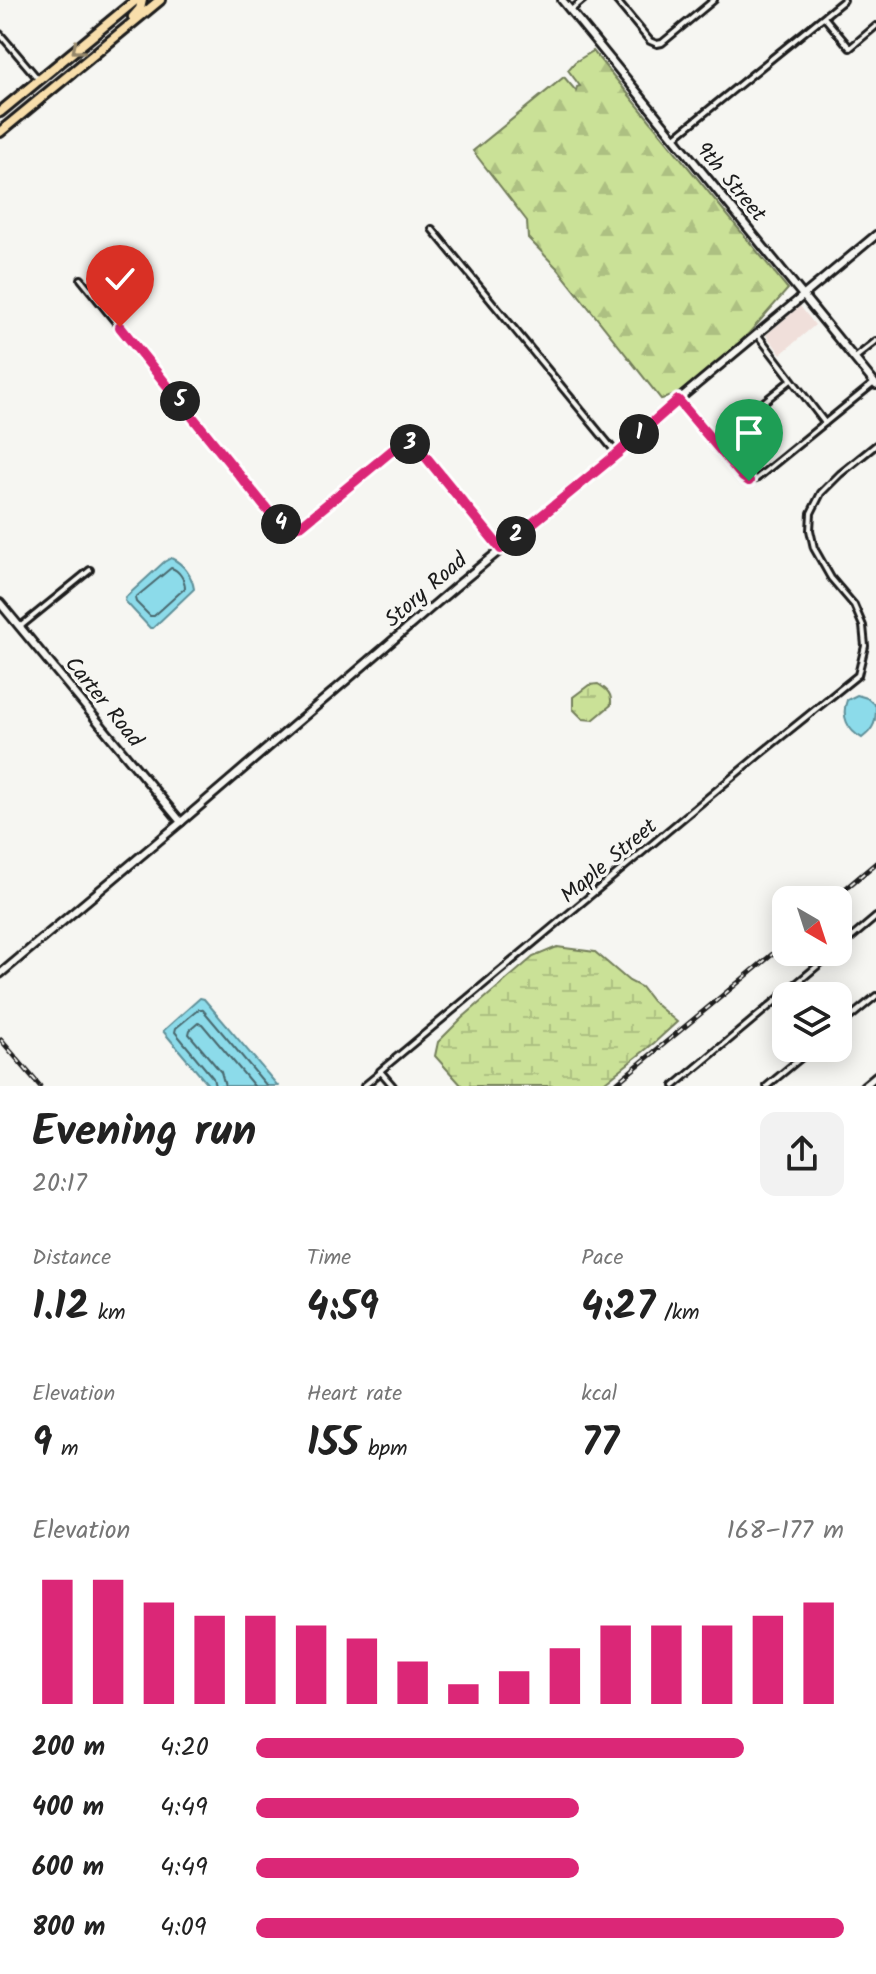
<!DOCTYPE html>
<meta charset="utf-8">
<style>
:root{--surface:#fff;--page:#f2f2f2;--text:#222;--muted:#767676;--accent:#db2777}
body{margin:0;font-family:Kalam,sans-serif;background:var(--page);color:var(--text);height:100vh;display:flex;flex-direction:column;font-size:30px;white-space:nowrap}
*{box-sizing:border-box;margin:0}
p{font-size:26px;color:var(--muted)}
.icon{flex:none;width:44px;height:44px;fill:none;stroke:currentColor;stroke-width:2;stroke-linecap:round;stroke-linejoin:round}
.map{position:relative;height:1086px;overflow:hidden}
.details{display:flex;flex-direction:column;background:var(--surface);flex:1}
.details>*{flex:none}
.needle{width:52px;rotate:141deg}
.controls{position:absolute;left:772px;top:886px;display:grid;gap:16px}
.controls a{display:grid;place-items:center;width:80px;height:80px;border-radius:16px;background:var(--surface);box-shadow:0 4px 20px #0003;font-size:40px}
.pin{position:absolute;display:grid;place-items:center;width:68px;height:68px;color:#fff;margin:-82px -34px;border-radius:50% 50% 50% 0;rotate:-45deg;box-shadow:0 0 8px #0007}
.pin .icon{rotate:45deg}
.km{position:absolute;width:40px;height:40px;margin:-20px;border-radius:50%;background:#222;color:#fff;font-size:22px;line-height:40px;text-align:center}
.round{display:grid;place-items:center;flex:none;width:84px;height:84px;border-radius:16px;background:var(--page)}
.summary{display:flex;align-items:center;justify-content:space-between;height:136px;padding:0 32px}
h1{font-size:44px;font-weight:700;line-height:60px}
.figures{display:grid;grid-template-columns:repeat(3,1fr);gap:12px;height:136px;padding:8px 32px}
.figures div{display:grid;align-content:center}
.figures b{font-size:40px;font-weight:700}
.figures small{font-size:22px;font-weight:400}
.figures p{font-size:22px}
.chart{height:224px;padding:16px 32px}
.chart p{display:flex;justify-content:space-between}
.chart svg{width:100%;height:144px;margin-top:8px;stroke:var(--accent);stroke-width:6}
ul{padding:0 32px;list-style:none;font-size:26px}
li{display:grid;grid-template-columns:128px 96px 1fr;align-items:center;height:60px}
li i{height:20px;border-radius:10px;background:var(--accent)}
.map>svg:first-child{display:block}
.built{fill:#f0dfda}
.forest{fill:url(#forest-firs);stroke:#737e5a;stroke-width:2}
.wetland{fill:url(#wetland-marsh);stroke:#737e5a;stroke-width:2}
.water{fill:#8cdbea;stroke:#5f8f98;stroke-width:2}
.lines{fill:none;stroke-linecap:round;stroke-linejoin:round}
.shore{stroke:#49686e;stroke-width:2}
.street-casing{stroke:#1c1c1c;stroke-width:10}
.secondary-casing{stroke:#1c1c1c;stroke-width:12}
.highway-casing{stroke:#1c1c1c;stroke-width:14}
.street{stroke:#f6f6f2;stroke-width:4}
.secondary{stroke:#f6f6f2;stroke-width:6}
.highway{stroke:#f8deab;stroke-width:8}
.rail-casing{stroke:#1c1c1c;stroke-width:5}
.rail{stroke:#f6f6f2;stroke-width:2;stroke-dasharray:6;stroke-linecap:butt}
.oneway{stroke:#95876b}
.route-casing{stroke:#fff;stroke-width:16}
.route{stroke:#db2777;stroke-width:10}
.labels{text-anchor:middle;stroke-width:7;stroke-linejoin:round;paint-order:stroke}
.street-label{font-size:22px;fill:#1c1c1c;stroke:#f6f6f2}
</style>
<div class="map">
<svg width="876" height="1086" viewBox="0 0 876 1086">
<defs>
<pattern id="forest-firs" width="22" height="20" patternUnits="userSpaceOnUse" patternTransform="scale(2)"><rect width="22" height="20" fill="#cae197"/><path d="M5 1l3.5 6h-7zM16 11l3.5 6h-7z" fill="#adc082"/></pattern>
<pattern id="wetland-marsh" width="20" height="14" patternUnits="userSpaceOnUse" patternTransform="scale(2)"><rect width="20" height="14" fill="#cae197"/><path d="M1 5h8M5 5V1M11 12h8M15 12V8" fill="none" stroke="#adc082"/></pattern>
</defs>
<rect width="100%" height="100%" fill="#f6f6f2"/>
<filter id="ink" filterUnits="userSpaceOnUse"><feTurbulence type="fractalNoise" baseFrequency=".0125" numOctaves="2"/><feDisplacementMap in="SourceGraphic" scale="16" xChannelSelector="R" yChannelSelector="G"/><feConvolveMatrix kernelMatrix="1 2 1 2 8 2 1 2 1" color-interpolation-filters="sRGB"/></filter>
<g filter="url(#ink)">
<path class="built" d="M800 306 815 325 781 354 766 335Z"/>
<path class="forest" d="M593 51 788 289 749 333 703 378 685 393 661 399 558 269 528 238 527 221 473 151 564 77 576 91 577 87 580 86 568 70 575 62Z"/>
<g class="wetland">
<path d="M598 684C608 690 612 694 611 705L593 720 583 719 573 709V697L589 685Z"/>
<path d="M557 947 595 952 629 981 641 987 652 1001 677 1022 654 1043 600 1086H462L435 1056 438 1042 462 1018 533 957Z"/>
</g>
<g class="water">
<path d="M171 558C184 564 192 576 194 589L153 628H150L125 601 126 597 164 562Z"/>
<path d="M857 695 867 698 876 706C876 721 875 728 862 738 847 730 841 716 847 700Z"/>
<path d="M200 998 204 999 278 1086H209L163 1031Z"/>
</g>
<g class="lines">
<g class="shore">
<path d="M171 568C179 570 185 580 185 588L154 616H150L136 602 135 598Z"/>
<path d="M215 1086 213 1078 175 1032 176 1028 199 1009 203 1010 267 1086"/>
<path d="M225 1086 221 1072 189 1034 190 1030 198 1023 202 1024 254 1086"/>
</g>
<defs>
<g id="street">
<path d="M616 0 650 41 657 44 662 43 714 0"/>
<path d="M571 10 583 0"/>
<path d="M824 17 850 48 876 26"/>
<path d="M0 34 39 80"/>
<path d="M675 137 844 0"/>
<path d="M432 229 617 454"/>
<path d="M81 279 278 523C287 528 293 528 302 525L395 448C406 444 412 443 421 451L501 549"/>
<path d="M757 334 825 423"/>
<path d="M855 358 876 341"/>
<path d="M678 400 743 477 749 481 756 479 874 383"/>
<path d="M714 442 791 380"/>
<path d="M21 626 90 570"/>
<path d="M838 949 876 917"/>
<path d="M838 1027 876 996"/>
<path d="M364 1086 381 1072"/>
<path d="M393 1086 380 1071 760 754 858 675 865 646 863 626 854 605 831 578 814 548 810 530 811 513 821 493 840 474 876 445"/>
<path d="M674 1086 834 952"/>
<path d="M767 1086 813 1048"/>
</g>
<g id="secondary">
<path d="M562 0 876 385"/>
<path d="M0 603 181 822"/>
<path d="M0 974 181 822 454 588 617 454 678 400 876 235"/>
<path d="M864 1086 876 1076"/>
</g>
<g id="highway">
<path d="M133 17 140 9 142 0"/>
<path d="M0 112 136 0"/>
<path d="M0 132 160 0"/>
</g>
</defs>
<use href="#street" class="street-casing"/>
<use href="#secondary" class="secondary-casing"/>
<use href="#highway" class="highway-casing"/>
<use href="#street" class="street"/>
<use href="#secondary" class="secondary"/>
<use href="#highway" class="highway"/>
<defs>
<g id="rail">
<path d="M832 900 876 863"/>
<path d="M1 1040 40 1086"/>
<path d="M613 1086 786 943"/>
</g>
</defs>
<use href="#rail" class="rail-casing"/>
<use href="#rail" class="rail"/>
</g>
<defs><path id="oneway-chevron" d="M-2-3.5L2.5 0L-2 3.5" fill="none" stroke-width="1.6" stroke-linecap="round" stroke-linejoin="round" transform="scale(2)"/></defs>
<use class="oneway" href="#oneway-chevron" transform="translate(77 49) rotate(141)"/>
</g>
<g class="lines" filter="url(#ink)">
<defs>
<path id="route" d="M120 327 278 523C287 528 293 528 302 525L395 448C406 444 412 443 421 451L501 549 617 454 678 400 743 477 749 481"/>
</defs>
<use href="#route" class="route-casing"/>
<use href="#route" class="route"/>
</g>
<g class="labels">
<g class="street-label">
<text transform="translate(732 181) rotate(50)" y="8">9th Street</text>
<text transform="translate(425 589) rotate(-41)" y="8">Story Road</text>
<text transform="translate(105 701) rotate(51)" y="8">Carter Road</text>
<text transform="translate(608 860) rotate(-40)" y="8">Maple Street</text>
</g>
</g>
</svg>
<div class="controls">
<a><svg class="needle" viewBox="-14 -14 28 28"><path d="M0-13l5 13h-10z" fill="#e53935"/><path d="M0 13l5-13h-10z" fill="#767676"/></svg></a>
<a><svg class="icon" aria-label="layers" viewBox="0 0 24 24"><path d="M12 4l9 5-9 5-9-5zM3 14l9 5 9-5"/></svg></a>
</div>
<div class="pin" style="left:749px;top:481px;background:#1e9e55"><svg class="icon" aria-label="arrive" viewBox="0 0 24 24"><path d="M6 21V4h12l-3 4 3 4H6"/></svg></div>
<div class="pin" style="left:120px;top:327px;background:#d93025"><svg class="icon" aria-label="check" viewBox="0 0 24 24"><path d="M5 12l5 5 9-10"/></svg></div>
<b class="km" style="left:639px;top:434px">1</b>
<b class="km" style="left:516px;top:536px">2</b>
<b class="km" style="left:410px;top:444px">3</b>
<b class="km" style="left:281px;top:524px">4</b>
<b class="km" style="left:180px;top:401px">5</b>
</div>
<section class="details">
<div class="summary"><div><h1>Evening run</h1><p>20:17</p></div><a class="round"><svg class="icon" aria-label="share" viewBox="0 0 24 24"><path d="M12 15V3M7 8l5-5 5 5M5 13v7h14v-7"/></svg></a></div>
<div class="figures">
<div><p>Distance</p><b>1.12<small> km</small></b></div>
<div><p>Time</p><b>4:59</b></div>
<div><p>Pace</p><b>4:27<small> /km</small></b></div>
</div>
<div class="figures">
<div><p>Elevation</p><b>9<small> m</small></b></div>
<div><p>Heart rate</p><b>155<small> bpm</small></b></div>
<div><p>kcal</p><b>77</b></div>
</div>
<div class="chart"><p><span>Elevation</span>168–177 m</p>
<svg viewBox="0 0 160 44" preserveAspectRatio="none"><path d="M5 44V6M15 44V6M25 44V13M35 44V17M45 44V17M55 44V20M65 44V24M75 44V31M85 44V38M95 44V34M105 44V27M115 44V20M125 44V20M135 44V20M145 44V17M155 44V13"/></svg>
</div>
<ul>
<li><b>200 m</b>4:20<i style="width:83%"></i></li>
<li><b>400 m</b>4:49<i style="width:55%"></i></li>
<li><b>600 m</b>4:49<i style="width:55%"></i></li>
<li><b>800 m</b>4:09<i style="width:100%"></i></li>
</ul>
</section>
